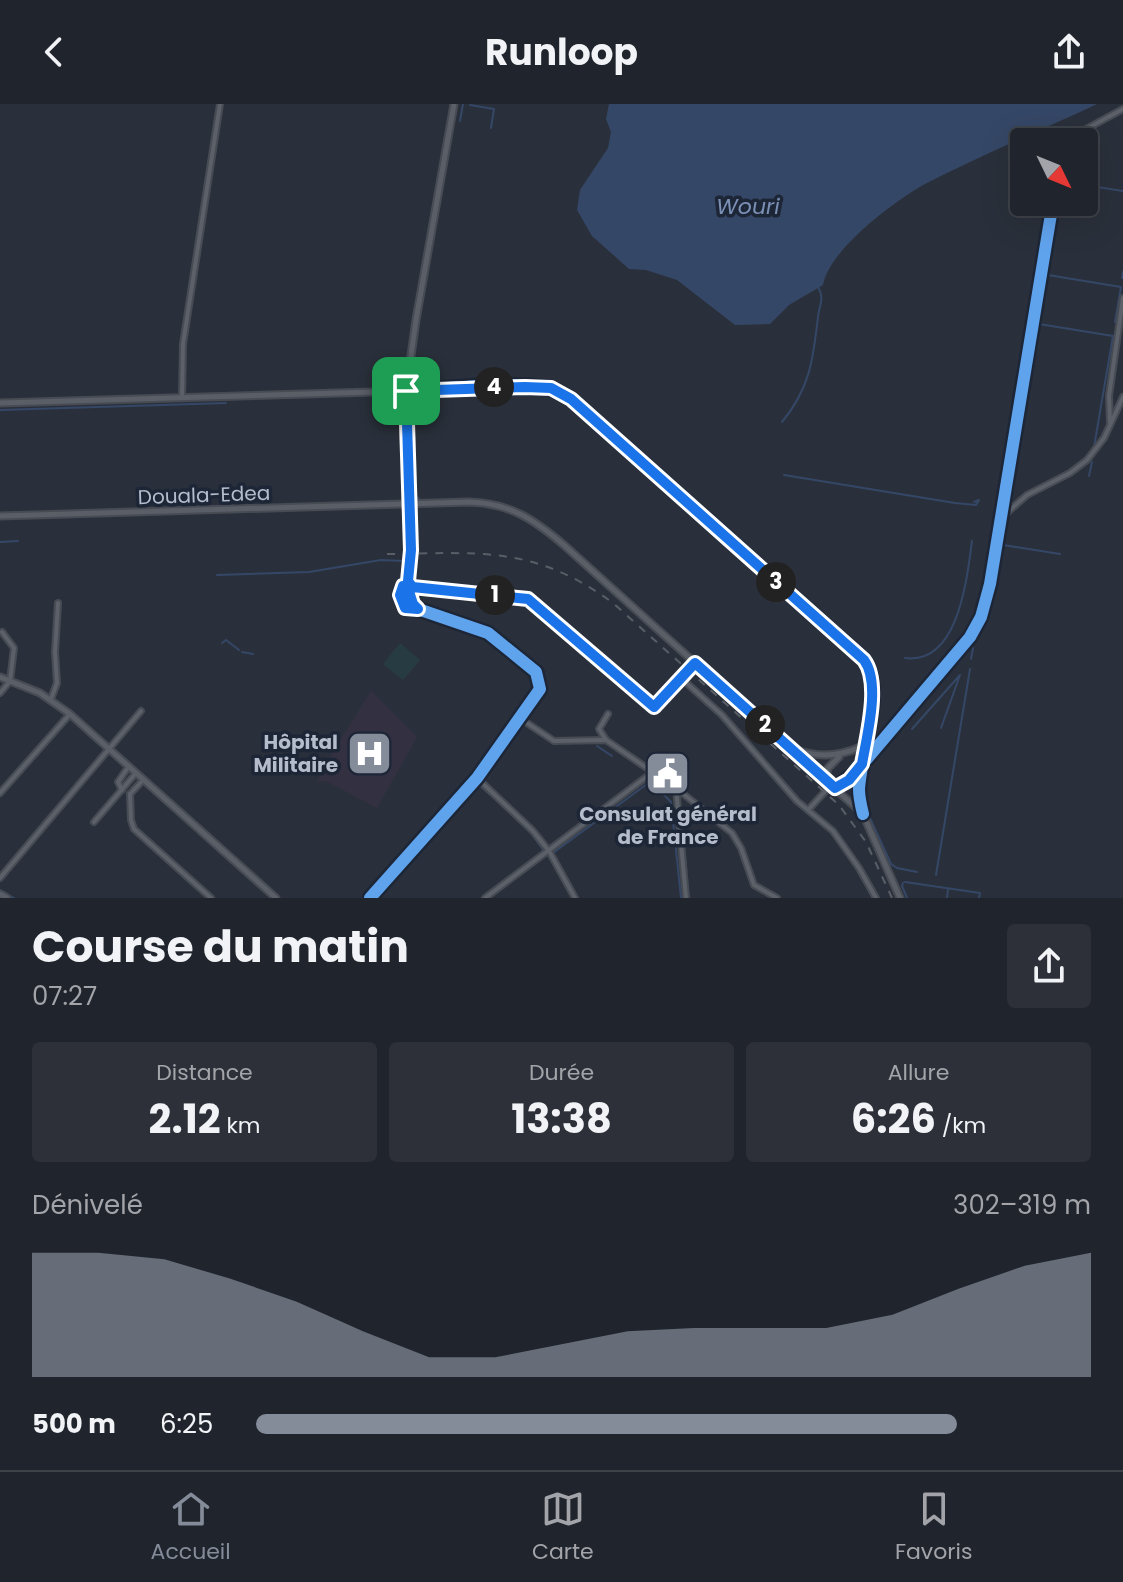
<!DOCTYPE html>
<html lang="fr">
<meta charset="utf-8">
<style>
:root{--surface:#20242c;--page:#2d3038;--text:#f1f3f6;--muted:#a2a4a9;--line:#3d4148;--accent:#848b99}
body{margin:0;font-family:Poppins,sans-serif;background:var(--page);color:var(--text);height:100vh;display:flex;flex-direction:column;font-size:30px;white-space:nowrap}
*{box-sizing:border-box;margin:0}
p{font-size:26px;color:var(--muted)}
.icon{flex:none;width:44px;height:44px;fill:none;stroke:currentColor;stroke-width:2;stroke-linecap:round;stroke-linejoin:round}
.map{position:relative;height:794px;overflow:hidden}
.panel{display:flex;flex-direction:column;background:var(--surface);flex:1}
.panel>*{flex:none}
.needle{width:52px;rotate:133deg}
.buttons{position:absolute;left:1010px;top:24px;display:grid;gap:16px}
.buttons a{display:grid;place-items:center;width:88px;height:88px;border-radius:8px;background:var(--surface);box-shadow:0 8px 32px #0002,0 0 0 2px var(--line);font-size:40px}
.pin{position:absolute;display:grid;place-items:center;width:68px;height:68px;color:#fff;margin:-34px;border-radius:16px;box-shadow:0 4px 12px #0006}
.km{position:absolute;width:40px;height:40px;margin:-20px;border-radius:50%;background:#222;color:#fff;font-size:22px;line-height:40px;text-align:center}
.round{display:grid;place-items:center;flex:none;width:84px;height:84px;border-radius:8px;background:var(--page)}
.head{display:flex;align-items:center;justify-content:space-between;height:136px;padding:0 32px}
h1{font-size:44px;font-weight:700;line-height:60px}
.metrics{display:grid;grid-template-columns:repeat(3,1fr);gap:12px;height:136px;padding:8px 32px}
.metrics div{display:grid;align-content:center;border-radius:8px;background:var(--page);text-align:center}
.metrics b{font-size:40px;font-weight:700}
.metrics small{font-size:22px;font-weight:400}
.metrics p{font-size:22px}
.chart{height:224px;padding:16px 32px}
.chart p{display:flex;justify-content:space-between}
.chart svg{width:100%;height:144px;margin-top:8px;fill:var(--accent);opacity:.7}
ul{padding:0 32px;list-style:none;font-size:26px}
li{display:grid;grid-template-columns:128px 96px 1fr;align-items:center;height:60px}
li i{height:20px;border-radius:10px;background:var(--accent)}
header{display:flex;justify-content:space-between;align-items:center;height:104px;padding:0 32px;background:var(--surface);font-size:36px;font-weight:700}
.dock{display:flex;justify-content:space-around;align-items:center;height:112px;border-top:2px solid var(--line);background:var(--surface);font-size:22px;color:var(--muted)}
.dock a{display:grid;justify-items:center;gap:4px}
.dock .on{color:var(--accent)}
.map>svg:first-child{display:block}
.medical{fill:#333041}
.green{fill:#273c42}
.water{fill:#354766}
.lines{fill:none;stroke-linecap:round;stroke-linejoin:round}
.stream{stroke:#354766;stroke-width:2}
.street-casing{stroke:#474b53;stroke-width:8}
.secondary-casing{stroke:#474b53;stroke-width:9}
.street{stroke:#5b6069;stroke-width:4}
.secondary{stroke:#5a5e67;stroke-width:5}
.rail{stroke:#595e66;stroke-width:2;stroke-dasharray:8 8;stroke-linecap:butt}
.cycleway-casing{stroke:#1d2637;stroke-width:17}
.cycleway{stroke:#60a3ed;stroke-width:12}
.route-casing{stroke:#fff;stroke-width:16}
.route{stroke:#1a73e8;stroke-width:10}
.labels{text-anchor:middle;stroke-width:7;stroke-linejoin:round;paint-order:stroke}
.street-label{font-size:20px;fill:#b5bccc;stroke:#1d2637}
.poi-label{font-size:20px;font-weight:bold;fill:#b5bccc;stroke:#1d2637;text-anchor:end}
.water-label{font-size:22px;font-style:italic;fill:#7a90b5;stroke:#1d2637}
</style>
<header><svg class="icon" aria-label="back" viewBox="0 0 24 24"><path d="M15 5l-7 7 7 7"/></svg>Runloop<svg class="icon" aria-label="share" viewBox="0 0 24 24"><path d="M12 15V3M7 8l5-5 5 5M5 13v7h14v-7"/></svg></header>
<div class="map">
<svg width="1123" height="794" viewBox="0 0 1123 794">
<rect width="100%" height="100%" fill="#2a303b"/>
<path class="medical" d="M371 587 417 633 377 704 326 677 317 678 321 667Z"/>
<path class="green" d="M400 539 420 556 403 576 383 560Z"/>
<path class="water" d="M609 0H1097C1040 27 981 51 925 80 894 97 829 146 823 181L789 201 770 220 735 221 677 176 646 166 629 165 592 132 577 106 580 86 608 44 611 28 606 15Z"/>
<g class="lines">
<g class="stream">
<path d="M470 1 494 5 491 24"/>
<path d="M460 17 463 0"/>
<path d="M1084 81 1123 87"/>
<path d="M1057 115 1060 98"/>
<path d="M1122 174 1123 168"/>
<path d="M1045 185 1048 171 1121 183 1115 218"/>
<path d="M1041 209 1044 190"/>
<path d="M417 293 411 305 413 380 414 391 422 397"/>
<path d="M0 306 226 299"/>
<path d="M782 318C810 284 813 256 818 213 819 202 825 194 818 183"/>
<path d="M784 371 955 399 976 401 979 396 974 398"/>
<path d="M1089 372 1092 358"/>
<path d="M1041 386 1080 364"/>
<path d="M478 396 486 397"/>
<path d="M683 402 794 501"/>
<path d="M1010 403 1039 220 1113 232 1094 343"/>
<path d="M524 408 555 431"/>
<path d="M1008 412 1003 441 1060 450"/>
<path d="M0 438 18 437"/>
<path d="M217 471 309 468 381 456 404 457"/>
<path d="M667 530 786 636"/>
<path d="M222 539 226 536 239 546"/>
<path d="M242 548 253 550"/>
<path d="M905 554C959 561 967 473 972 437"/>
<path d="M971 555 973 544"/>
<path d="M912 625 960 571 941 624"/>
<path d="M597 642 612 652"/>
<path d="M492 643 499 635"/>
<path d="M867 661 962 554"/>
<path d="M475 665 489 647"/>
<path d="M480 673 516 626"/>
<path d="M476 678 489 690"/>
<path d="M653 680 671 698 681 794"/>
<path d="M458 686 465 678"/>
<path d="M492 692 515 713"/>
<path d="M504 697 539 731"/>
<path d="M864 701 891 760 897 764 917 768"/>
<path d="M680 702 689 794"/>
<path d="M528 725 544 747"/>
<path d="M553 749 647 680"/>
<path d="M936 771 970 565"/>
<path d="M905 778 980 789 979 794"/>
<path d="M903 779 902 782 907 794"/>
<path d="M372 783 392 760"/>
<path d="M0 786 14 794"/>
<path d="M362 794 365 790"/>
<path d="M947 794 948 785"/>
</g>
<defs>
<g id="street">
<path d="M1064 37 1123 5"/>
<path d="M406 287 494 283 551 284"/>
<path d="M182 294 183 240 220 0"/>
<path d="M1110 318 1109 292 1123 194"/>
<path d="M1002 413 1027 391 1070 369 1087 356 1104 334 1123 293"/>
<path d="M408 477 411 446 408 401"/>
<path d="M408 477 410 482 406 484 404 479Z"/>
<path d="M409 478 427 482"/>
<path d="M408 484 413 500 418 505"/>
<path d="M409 484 429 483 528 495 654 603 695 559"/>
<path d="M681 574 722 611 797 697 833 727 859 764 876 794"/>
<path d="M0 589 10 577 14 544 2 528"/>
<path d="M51 595 57 579 55 548 58 499"/>
<path d="M521 615 554 637 606 636 676 684 732 729 741 744 754 781 777 794"/>
<path d="M606 636 599 625 608 610"/>
<path d="M477 674 533 727 549 747 575 794"/>
<path d="M676 684 686 794"/>
<path d="M122 686 118 678 129 662"/>
<path d="M0 689 70 610"/>
<path d="M130 690 131 716 134 725 211 794"/>
<path d="M130 690 143 676"/>
<path d="M808 706 831 681"/>
<path d="M94 718 136 669"/>
<path d="M0 774 141 607"/>
<path d="M370 794 477 674 540 585 536 568 488 529 418 505 405 504 400 491 403 482"/>
<path d="M485 794 653 668"/>
</g>
<g id="secondary">
<path d="M1064 38V37"/>
<path d="M551 284 571 295 870 564C882 609 856 662 862 709"/>
<path d="M0 299 406 287"/>
<path d="M408 401 406 287 416 216 454 0"/>
<path d="M0 412 469 398C510 399 535 416 565 442L863 710 900 794"/>
<path d="M0 573 40 589 70 610 276 794"/>
<path d="M796 646C829 657 855 649 884 630"/>
<path d="M825 675 828 664 839 653"/>
<path d="M835 684 855 669 970 533 981 513 990 480 1053 98"/>
<path d="M0 790 7 794"/>
</g>
</defs>
<use href="#street" class="street-casing"/>
<use href="#secondary" class="secondary-casing"/>
<use href="#street" class="street"/>
<use href="#secondary" class="secondary"/>
<path class="rail" d="M387 450C479 449 534 441 613 499L839 701 866 738 892 794"/>
<defs>
<g id="cycleway">
<path d="M406 287C449 285 507 277 549 284 557 286 564 291 571 295L864 556C885 585 861 650 859 685 859 693 861 702 863 710"/>
<path d="M835 684 855 669 970 533 981 513 990 480 1053 98"/>
<path d="M370 794 477 674 540 585 536 568 488 529 418 505 405 504 400 491 403 482"/>
</g>
</defs>
<use href="#cycleway" class="cycleway-casing"/>
<use href="#cycleway" class="cycleway"/>
</g>
<g class="lines">
<defs>
<path id="route" d="M406 287 411 446 408 477 411 481 408 484 413 500 418 505 405 504 400 491 403 482 528 495 654 603 695 559 835 684 849 676 862 660C867 631 881 579 864 556L571 295 551 284 525 283 406 287"/>
</defs>
<use href="#route" class="route-casing"/>
<use href="#route" class="route"/>
</g>
<defs>
<symbol id="hospital-square" viewBox="-11 -11 22 22"><rect x="-9" y="-9" width="18" height="18" rx="4" fill="#848b99" stroke="#1d2637"/><path d="M-5-5h3v3.5h4V-5h3V5h-3V1.5h-4V5h-3Z" fill="#fff"/></symbol>
<symbol id="civic-square" viewBox="-11 -11 22 22"><rect x="-9" y="-9" width="18" height="18" rx="4" fill="#848b99" stroke="#1d2637"/><path d="M-.6-6.5H3V-4.5H.6V-3L4-1V1h2V6H-6V1h2V-1L-.6-3ZM-1.2 2.5V6h2.4V2.5Z" fill="#fff"/></symbol>
</defs>
<g fill-rule="evenodd">
<use href="#hospital-square" x="344" y="624" width="51" height="51"/>
<use href="#civic-square" x="642" y="644" width="51" height="51"/>
</g>
<g class="labels">
<g class="street-label">
<text transform="translate(204 391) rotate(-2)" y="7">Douala-Edea</text>
</g>
<g class="poi-label">
<text x="338" y="645">Hôpital<tspan x="338" dy="23">Militaire</tspan></text>
<text x="668" y="717" text-anchor="middle">Consulat général<tspan x="668" dy="23">de France</tspan></text>
</g>
<g class="water-label">
<text x="748" y="110">Wouri</text>
</g>
</g>
</svg>
<div class="buttons">
<a><svg class="needle" viewBox="-14 -14 28 28"><path d="M0-13l5 13h-10z" fill="#e53935"/><path d="M0 13l5-13h-10z" fill="#a2a4a9"/></svg></a>
</div>
<div class="pin" style="left:406px;top:287px;background:#1e9e55"><svg class="icon" aria-label="arrive" viewBox="0 0 24 24"><path d="M6 21V4h12l-3 4 3 4H6"/></svg></div>
<b class="km" style="left:495px;top:491px">1</b>
<b class="km" style="left:765px;top:621px">2</b>
<b class="km" style="left:776px;top:478px">3</b>
<b class="km" style="left:494px;top:283px">4</b>
</div>
<section class="panel">
<div class="head"><div><h1>Course du matin</h1><p>07:27</p></div><a class="round"><svg class="icon" aria-label="share" viewBox="0 0 24 24"><path d="M12 15V3M7 8l5-5 5 5M5 13v7h14v-7"/></svg></a></div>
<div class="metrics">
<div><p>Distance</p><b>2.12<small> km</small></b></div>
<div><p>Durée</p><b>13:38</b></div>
<div><p>Allure</p><b>6:26<small> /km</small></b></div>
</div>
<div class="chart"><p><span>Dénivelé</span>302–319 m</p>
<svg viewBox="0 0 160 44" preserveAspectRatio="none"><path d="M0 44V6L10 6L20 8L30 14L40 21L50 30L60 38L70 38L80 34L90 30L100 29L110 29L120 29L130 25L140 17L150 10L160 6V44z"/></svg>
</div>
<ul>
<li><b>500 m</b>6:25<i style="width:84%"></i></li>
</ul>
</section>
<nav class="dock">
<a class="on"><svg class="icon" aria-label="home" viewBox="0 0 24 24"><path d="M3 11l9-7 9 7M6 9v11h12V9"/></svg>Accueil</a>
<a><svg class="icon" aria-label="map" viewBox="0 0 24 24"><path d="M3 6l6-2 6 2 6-2v14l-6 2-6-2-6 2zM9 4v14M15 6v14"/></svg>Carte</a>
<a><svg class="icon" aria-label="saved" viewBox="0 0 24 24"><path d="M7 4h10v16l-5-4-5 4z"/></svg>Favoris</a>
</nav>
